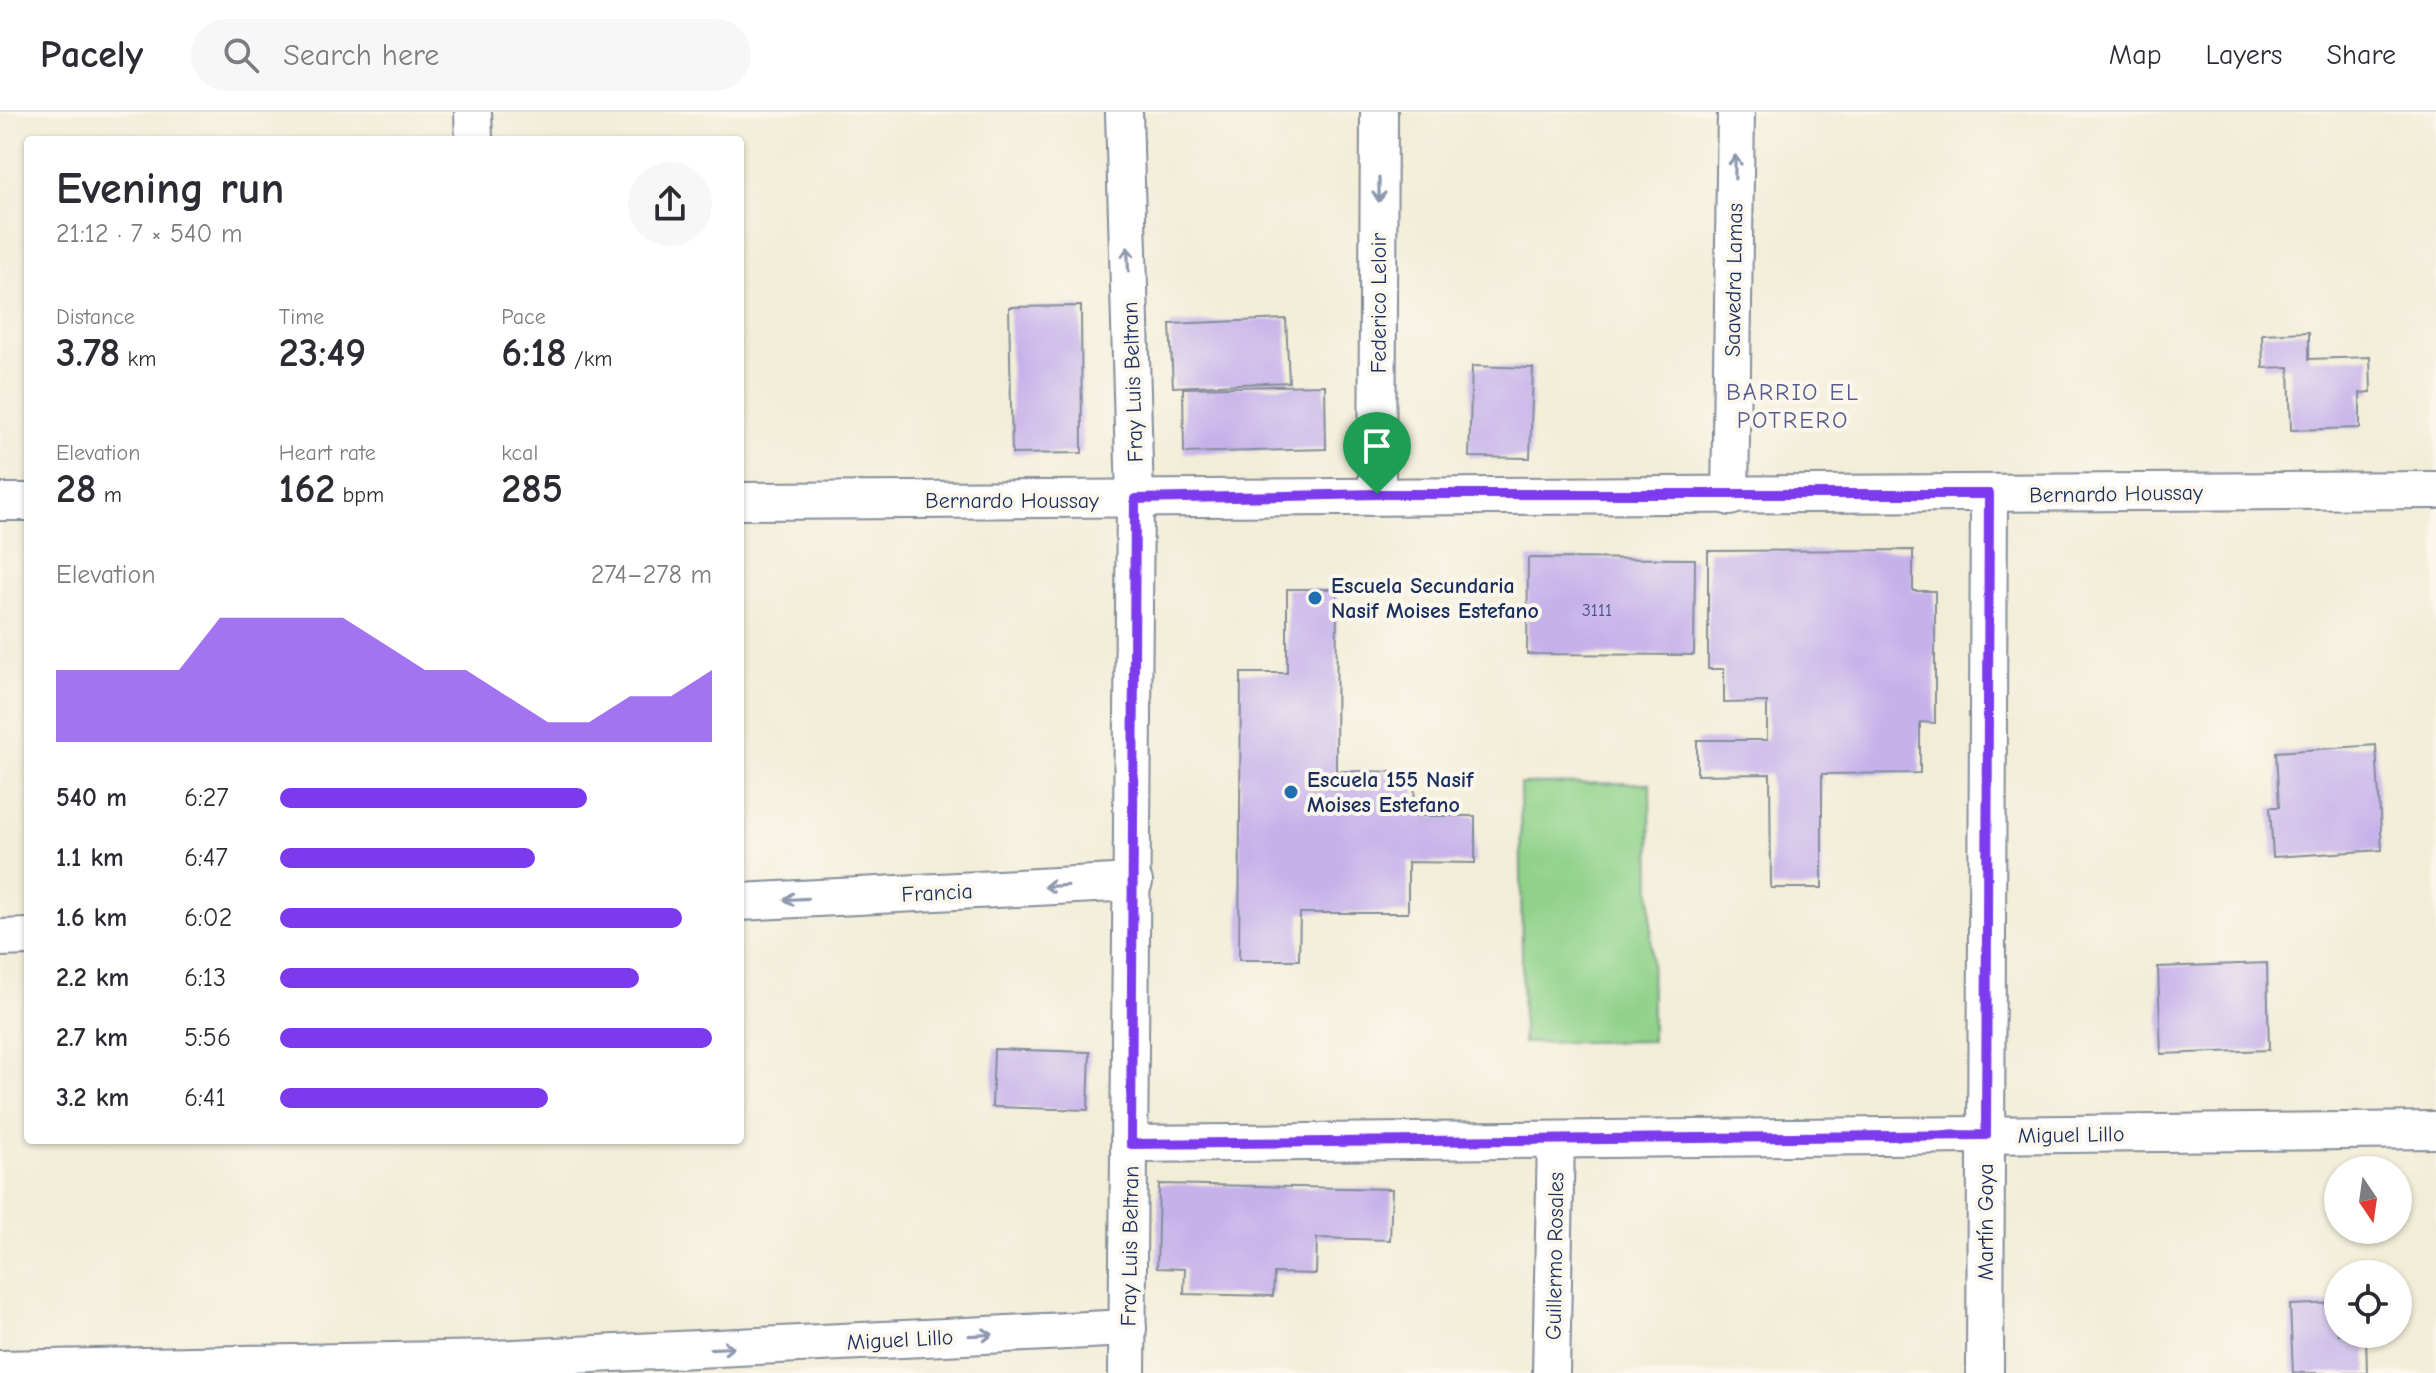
<!DOCTYPE html>
<meta charset="utf-8">
<style>
:root{--surface:#fff;--page:#f7f7f7;--text:#2b2b33;--muted:#7c7c81;--line:#e1e1e2;--accent:#7c3aed}
body{margin:0;font-family:"Comic Neue",sans-serif;background:var(--page);color:var(--text);height:100vh;display:flex;flex-direction:column;font-size:30px;white-space:nowrap}
*{box-sizing:border-box;margin:0}
p{font-size:26px;color:var(--muted)}
.icon{flex:none;width:44px;height:44px;fill:none;stroke:currentColor;stroke-width:2;stroke-linecap:round;stroke-linejoin:round}
.map{position:relative;flex:1;overflow:hidden}
.details{position:absolute;left:24px;top:24px;width:720px;height:1008px;display:flex;flex-direction:column;background:var(--surface);border-radius:8px;box-shadow:0 2px 6px #0004}
.details>*{flex:none}
.needle{width:52px;rotate:167deg}
.controls{position:absolute;left:2324px;top:1044px;display:grid;gap:16px}
.controls a{display:grid;place-items:center;width:88px;height:88px;border-radius:50%;background:var(--surface);box-shadow:0 2px 6px #0004;font-size:40px}
.pin{position:absolute;display:grid;place-items:center;width:68px;height:68px;color:#fff;margin:-82px -34px;border-radius:50% 50% 50% 0;rotate:-45deg;box-shadow:0 0 8px #0007}
.pin .icon{rotate:45deg}
.round{display:grid;place-items:center;flex:none;width:84px;height:84px;border-radius:42px;background:var(--page)}
.summary{display:flex;align-items:center;justify-content:space-between;height:136px;padding:0 32px}
h1{font-size:44px;font-weight:600;line-height:60px}
.stats{display:grid;grid-template-columns:repeat(3,1fr);gap:12px;height:136px;padding:8px 32px}
.stats div{display:grid;align-content:center}
.stats b{font-size:40px;font-weight:600}
.stats small{font-size:22px;font-weight:400}
.stats p{font-size:22px}
.chart{height:224px;padding:16px 32px}
.chart p{display:flex;justify-content:space-between}
.chart svg{width:100%;height:144px;margin-top:8px;fill:var(--accent);opacity:.7}
ul{padding:0 32px;list-style:none;font-size:26px}
li{display:grid;grid-template-columns:128px 96px 1fr;align-items:center;height:60px}
li i{height:20px;border-radius:10px;background:var(--accent)}
header{display:flex;align-items:center;gap:48px;box-sizing:border-box;height:112px;padding:0 40px;background:var(--surface);border-bottom:2px solid var(--line)}
header strong{font-size:38px}
nav{display:flex;gap:44px;margin-inline-start:auto;font-size:28px}
.search{width:560px;height:72px;background:var(--page);display:flex;align-items:center;gap:20px;box-sizing:border-box;padding:0 28px;border-radius:44px;color:var(--muted);font-size:30px}
.map>svg:first-child{display:block}
.green{fill:#90d28a;stroke:#568074;stroke-width:2}
.building{fill:#c6b2ea}
.lines{fill:none;stroke-linecap:round;stroke-linejoin:round}
.minor-casing{stroke:#868e9a;stroke-width:40}
.minor{stroke:#fff;stroke-width:36}
.oneway{stroke:#8d97ae}
.route-casing{stroke:#fff;stroke-width:16}
.route{stroke:#7c3aed;stroke-width:10}
.poi-dot{fill:#1f6fb2;stroke:#fbf7ec;stroke-width:3}
.labels{text-anchor:middle;stroke-width:8;stroke-linejoin:round;paint-order:stroke}
.number-label{font-size:18px;fill:#465081}
.street-label{font-size:22px;fill:#1b2f5e;stroke:#fbf7ec}
.poi-label{font-size:22px;font-weight:bold;fill:#1b2f5e;stroke:#fbf7ec;text-anchor:start}
.neighbourhood-label{font-size:24px;letter-spacing:2px;fill:#575d8f;stroke:#fbf7ec}
</style>
<header>
<strong>Pacely</strong>
<div class="search"><svg class="icon" aria-label="search" viewBox="0 0 24 24"><circle cx="10" cy="10" r="6"/><path d="M15 15l6 6"/></svg>Search here</div>
<nav><a>Map</a><a>Layers</a><a>Share</a></nav>
</header>
<div class="map">
<svg width="2436" height="1261" viewBox="0 0 2436 1261">
<rect width="100%" height="100%" fill="#fbf7ec"/>
<filter id="ink" filterUnits="userSpaceOnUse"><feTurbulence type="fractalNoise" baseFrequency=".0125" numOctaves="2"/><feDisplacementMap in="SourceGraphic" scale="16" xChannelSelector="R" yChannelSelector="G"/><feConvolveMatrix kernelMatrix="1 2 1 2 8 2 1 2 1" color-interpolation-filters="sRGB"/></filter>
<filter id="wash" filterUnits="userSpaceOnUse"><feTurbulence type="fractalNoise" baseFrequency=".006" numOctaves="4" result="noise"/><feDisplacementMap in="SourceGraphic" scale="32" xChannelSelector="R" yChannelSelector="G"/><feGaussianBlur stdDeviation="1.8" result="paint"/><feColorMatrix in="noise" values="0 0 0 0 0 0 0 0 0 0 0 0 0 0 0 0 0 1.4 0 .05"/><feComposite in="paint" operator="in"/></filter>
<g filter="url(#wash)">
<rect width="100%" height="100%" fill="#f2edd7"/>
<path class="green" d="M1650 671 1652 929 1523 931 1520 672Z"/>
<g id="blocks">
<g class="building">
<path d="M1081 194 1082 341 1012 342 1009 195Z"/>
<path d="M1286 207 1289 270 1173 275 1170 212Z"/>
<path d="M2309 220V247L2370 245 2371 280 2360 281V316L2291 318 2289 255 2263 256 2262 222Z"/>
<path d="M1472 254 1533 256 1530 346 1469 345Z"/>
<path d="M1325 273 1326 337 1184 341 1183 276Z"/>
<path d="M1913 438V479H1935V611L1920 610V661L1822 662V776H1771L1770 662 1697 663V628H1767V590L1724 591V557H1708V439Z"/>
<path d="M1528 446 1695 447 1694 543 1527 542Z"/>
<path d="M1287 477H1337L1336 659 1415 660 1414 704H1475V751L1408 750V801H1300L1299 848H1239L1241 561H1287Z"/>
<path d="M2376 633 2382 738 2273 745 2270 695H2279L2276 640Z"/>
<path d="M2267 851 2269 938 2161 942 2158 855Z"/>
<path d="M994 937 1090 940 1088 998 992 995Z"/>
<path d="M1159 1072 1392 1077 1390 1128 1317 1126 1316 1162 1274 1161 1273 1184 1184 1182 1185 1157 1157 1156Z"/>
<path d="M2338 1191V1222H2366L2367 1261H2293L2290 1193Z"/>
</g>
</g>
</g>
<g filter="url(#ink)">
<use href="#blocks" fill-opacity="0" stroke="#868e9a" stroke-width="2"/>
<g class="lines">
<defs>
<g id="minor">
<path d="M473 0 474 28"/>
<path d="M1124 0 1135 387 1127 1261"/>
<path d="M1377 382 1379 0"/>
<path d="M1730 385 1736 0"/>
<path d="M740 389 2436 378"/>
<path d="M0 390H28"/>
<path d="M740 790 1134 770"/>
<path d="M0 826 28 825"/>
<path d="M1131 1032 2436 1018"/>
<path d="M0 1257 492 1247 1128 1216"/>
<path d="M1551 1261 1556 1028"/>
<path d="M1985 1261 1989 382"/>
</g>
</defs>
<use href="#minor" class="minor-casing"/>
<use href="#minor" class="minor"/>
</g>
<defs><path id="oneway-shaft" d="M-6 0H5M1.5-3L5.5 0L1.5 3" fill="none" stroke-width="1.6" stroke-linecap="round" stroke-linejoin="round" transform="scale(2)"/></defs>
<g class="oneway">
<use href="#oneway-shaft" transform="translate(1735 55) rotate(-89)"/>
<use href="#oneway-shaft" transform="translate(1379 78) rotate(90)"/>
<use href="#oneway-shaft" transform="translate(1128 147) rotate(-92)"/>
<use href="#oneway-shaft" transform="translate(1056 774) rotate(177)"/>
<use href="#oneway-shaft" transform="translate(796 787) rotate(177)"/>
<use href="#oneway-shaft" transform="translate(981 1223) rotate(-3)"/>
<use href="#oneway-shaft" transform="translate(722 1236) rotate(-3)"/>
</g>
</g>
<g class="lines" filter="url(#ink)">
<defs>
<path id="route" d="M1377 382H1989L1986 1023 1131 1032 1135 387Z"/>
</defs>
<use href="#route" class="route-casing"/>
<use href="#route" class="route"/>
</g>
<g class="poi-dot">
<circle cx="1315" cy="486" r="8"/>
<circle cx="1291" cy="680" r="8"/>
</g>
<g class="labels">
<g class="number-label">
<text x="1597" y="504">3111</text>
</g>
<g class="street-label">
<text transform="translate(1733 168) rotate(-89)" y="8">Saavedra Lamas</text>
<text transform="translate(1378 191) rotate(-90)" y="8">Federico Leloir</text>
<text transform="translate(1132 270) rotate(-92)" y="8">Fray Luis Beltran</text>
<text transform="translate(2116 381) rotate(-1)" y="8">Bernardo Houssay</text>
<text x="1012" y="396">Bernardo Houssay</text>
<text transform="translate(937 780) rotate(-3)" y="8">Francia</text>
<text transform="translate(2071 1022) rotate(-1)" y="8">Miguel Lillo</text>
<text transform="translate(1985 1110) rotate(-90)" y="8">Martín Gaya</text>
<text transform="translate(1129 1134) rotate(-89)" y="8">Fray Luis Beltran</text>
<text transform="translate(1554 1144) rotate(-89)" y="8">Guillermo Rosales</text>
<text transform="translate(900 1227) rotate(-3)" y="8">Miguel Lillo</text>
</g>
<g class="poi-label">
<text x="1331" y="481">Escuela Secundaria<tspan x="1331" dy="25">Nasif Moises Estefano</tspan></text>
<text x="1307" y="675">Escuela 155 Nasif<tspan x="1307" dy="25">Moises Estefano</tspan></text>
</g>
<g class="neighbourhood-label">
<text x="1793" y="288">BARRIO EL<tspan x="1793" dy="28">POTRERO</tspan></text>
</g>
</g>
</svg>
<div class="controls">
<a><svg class="needle" viewBox="-14 -14 28 28"><path d="M0-13l5 13h-10z" fill="#e53935"/><path d="M0 13l5-13h-10z" fill="#7c7c81"/></svg></a>
<a><svg class="icon" aria-label="locate" viewBox="0 0 24 24"><circle cx="12" cy="12" r="6"/><path d="M12 2v4M12 18v4M2 12h4M18 12h4"/></svg></a>
</div>
<div class="pin" style="left:1377px;top:382px;background:#1e9e55"><svg class="icon" aria-label="arrive" viewBox="0 0 24 24"><path d="M6 21V4h12l-3 4 3 4H6"/></svg></div>
<section class="details">
<div class="summary"><div><h1>Evening run</h1><p>21:12 · 7 × 540 m</p></div><a class="round"><svg class="icon" aria-label="share" viewBox="0 0 24 24"><path d="M12 15V3M7 8l5-5 5 5M5 13v7h14v-7"/></svg></a></div>
<div class="stats">
<div><p>Distance</p><b>3.78<small> km</small></b></div>
<div><p>Time</p><b>23:49</b></div>
<div><p>Pace</p><b>6:18<small> /km</small></b></div>
</div>
<div class="stats">
<div><p>Elevation</p><b>28<small> m</small></b></div>
<div><p>Heart rate</p><b>162<small> bpm</small></b></div>
<div><p>kcal</p><b>285</b></div>
</div>
<div class="chart"><p><span>Elevation</span>274–278 m</p>
<svg viewBox="0 0 160 44" preserveAspectRatio="none"><path d="M0 44V22L10 22L20 22L30 22L40 6L50 6L60 6L70 6L80 14L90 22L100 22L110 30L120 38L130 38L140 30L150 30L160 22V44z"/></svg>
</div>
<ul>
<li><b>540 m</b>6:27<i style="width:71%"></i></li>
<li><b>1.1 km</b>6:47<i style="width:59%"></i></li>
<li><b>1.6 km</b>6:02<i style="width:93%"></i></li>
<li><b>2.2 km</b>6:13<i style="width:83%"></i></li>
<li><b>2.7 km</b>5:56<i style="width:100%"></i></li>
<li><b>3.2 km</b>6:41<i style="width:62%"></i></li>
</ul>
</section>
</div>
